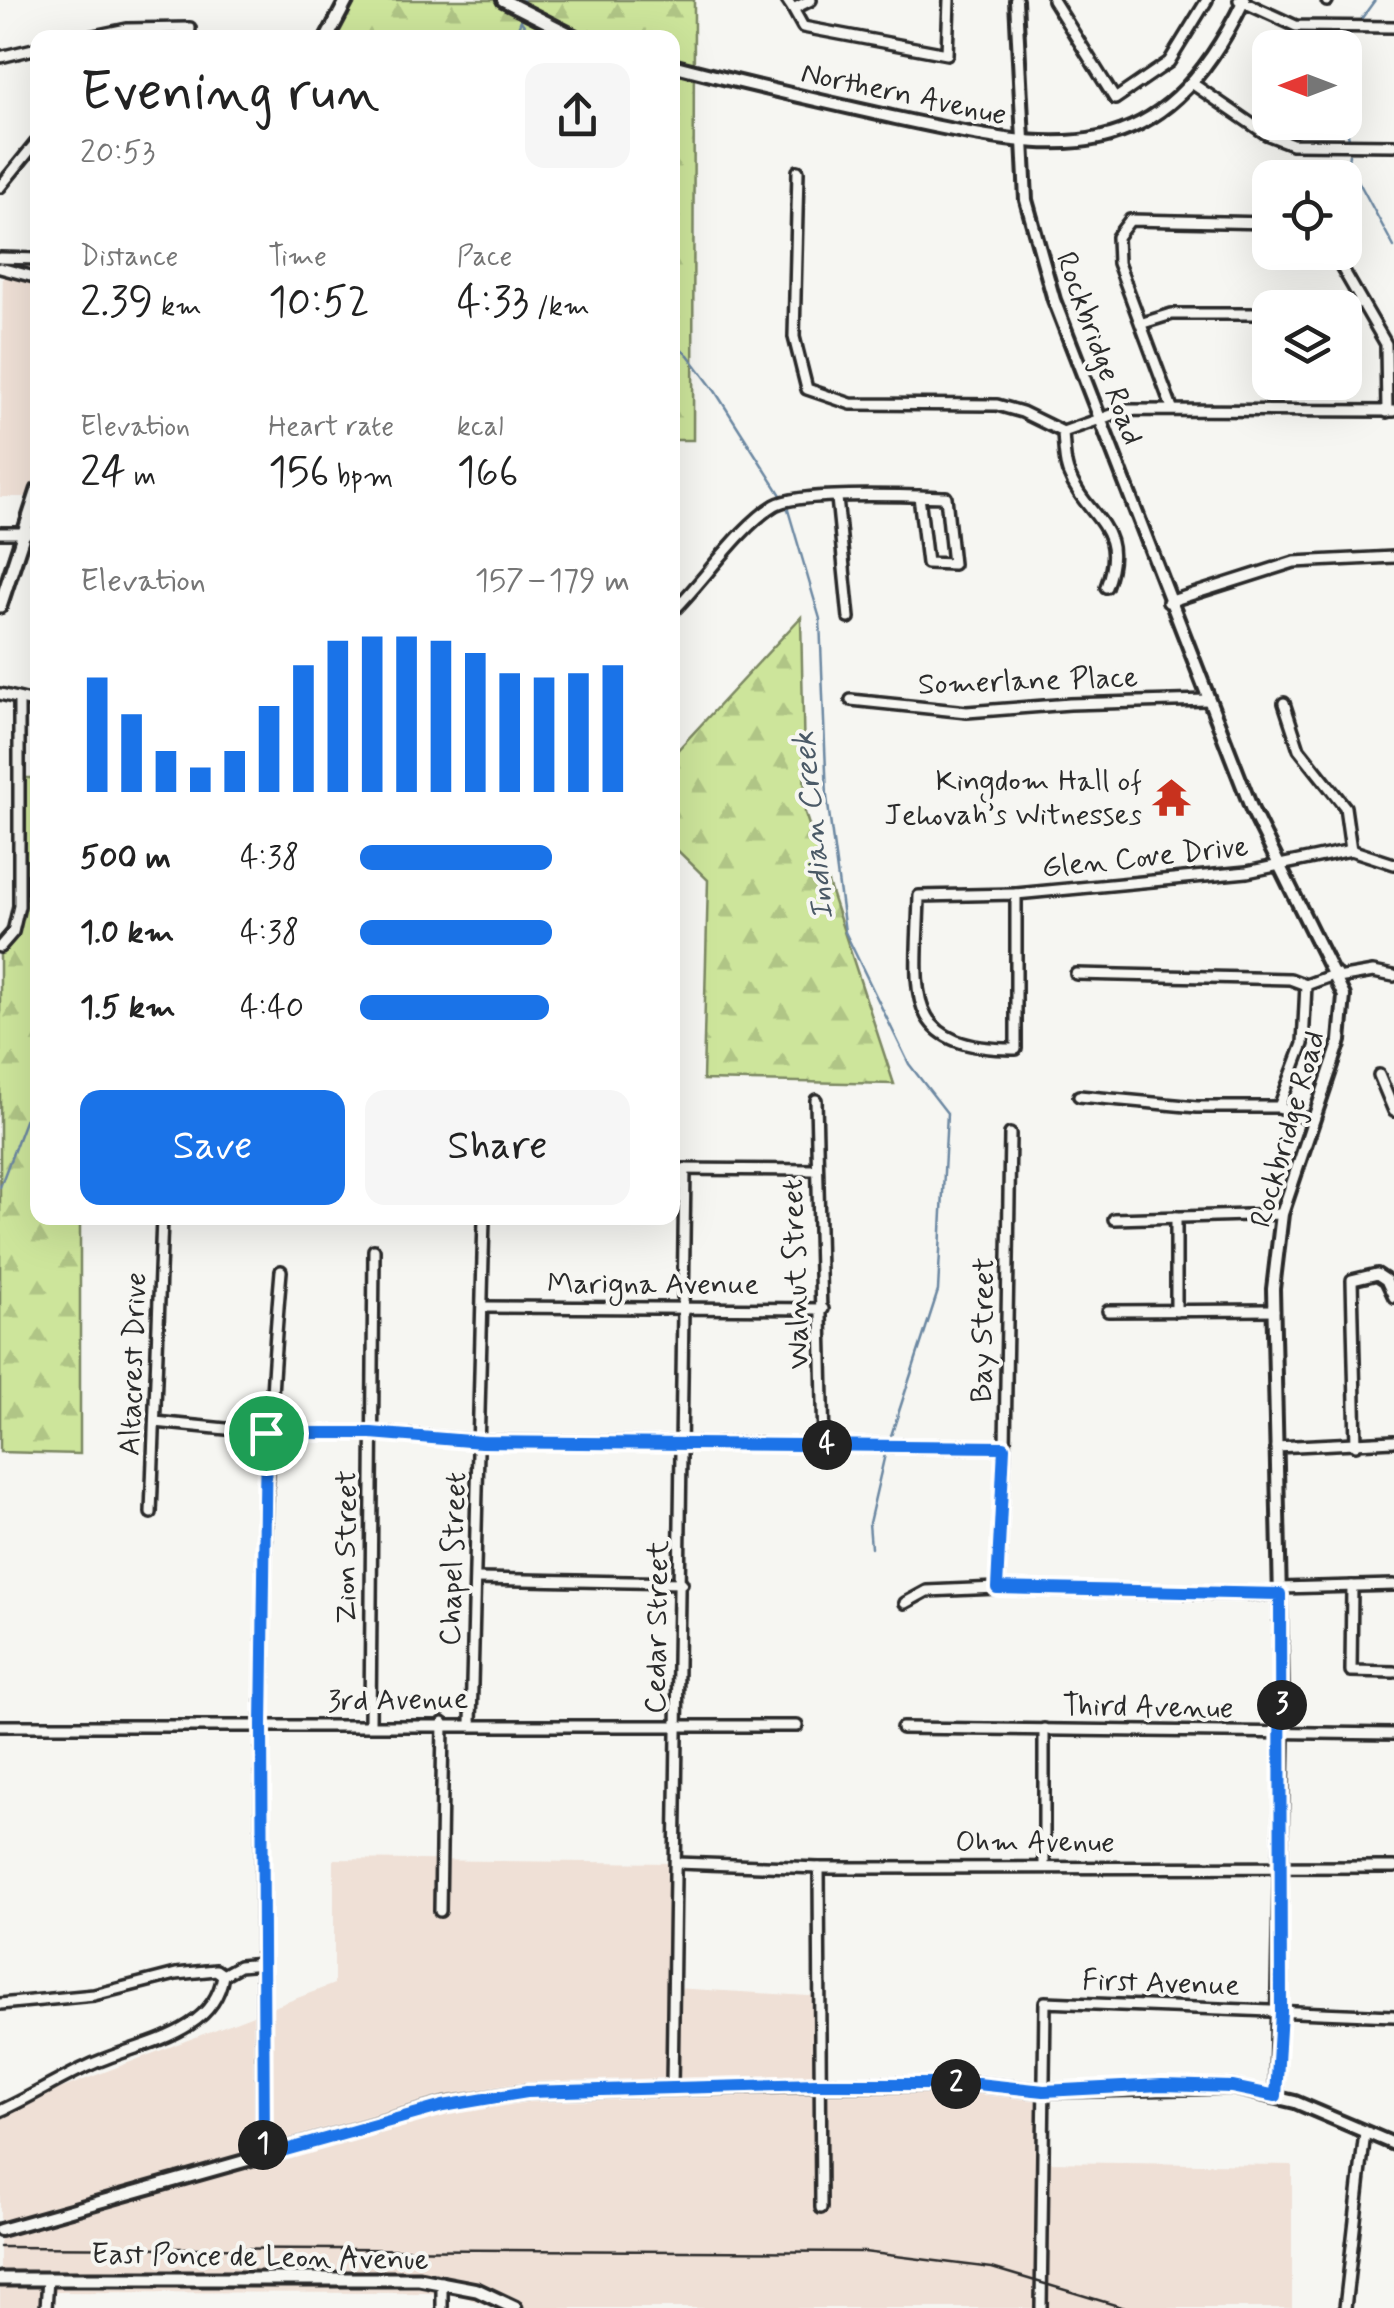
<!DOCTYPE html>
<meta charset="utf-8">
<style>
:root{--surface:#fff;--page:#f6f6f6;--text:#222;--muted:#767676;--accent:#1a73e8}
body{margin:0;font-family:Mynerve,sans-serif;background:var(--page);color:var(--text);height:100vh;display:flex;flex-direction:column;font-size:38px;white-space:nowrap}
*{box-sizing:border-box;margin:0}
p{font-size:32px;color:var(--muted)}
.icon{flex:none;width:55px;height:55px;fill:none;stroke:currentColor;stroke-width:2;stroke-linecap:round;stroke-linejoin:round}
.map{position:relative;flex:1;overflow:hidden}
.sheet{position:absolute;left:30px;top:30px;width:650px;height:1195px;display:flex;flex-direction:column;background:var(--surface);border-radius:20px;box-shadow:0 10px 40px #0002}
.sheet>*{flex:none}
.needle{width:65px;rotate:270deg}
.controls{position:absolute;left:1252px;top:30px;display:grid;gap:20px}
.controls a{display:grid;place-items:center;width:110px;height:110px;border-radius:20px;background:var(--surface);box-shadow:0 10px 40px #0002;font-size:50px}
.pin{position:absolute;display:grid;place-items:center;width:85px;height:85px;color:#fff;margin:-42px;border:5px solid #fff;border-radius:50%;box-shadow:0 2px 10px #0007}
.km{position:absolute;width:50px;height:50px;margin:-25px;border-radius:50%;background:#222;color:#fff;font-size:28px;line-height:50px;text-align:center}
.round{display:grid;place-items:center;flex:none;width:105px;height:105px;border-radius:20px;background:var(--page)}
.head{display:flex;align-items:center;justify-content:space-between;height:170px;padding:0 50px}
h1{font-size:55px;font-weight:600;line-height:75px}
.metrics{display:grid;grid-template-columns:repeat(3,1fr);gap:15px;height:170px;padding:10px 50px}
.metrics div{display:grid;align-content:center}
.metrics b{font-size:42px;font-weight:600}
.metrics small{font-size:28px;font-weight:400}
.metrics p{font-size:28px}
.chart{height:280px;padding:20px 50px}
.chart p{display:flex;justify-content:space-between}
.chart svg{width:100%;height:180px;margin-top:10px;stroke:var(--accent);stroke-width:6}
.cta{display:flex;gap:20px;margin-top:auto;padding:20px 50px}
.cta a{flex:1;height:115px;border-radius:20px;background:var(--accent);color:#fff;font-size:40px;font-weight:600;line-height:115px;text-align:center}
.cta a+a{background:var(--page);color:var(--text)}
ul{padding:0 50px;list-style:none;font-size:32px}
li{display:grid;grid-template-columns:160px 120px 1fr;align-items:center;height:75px}
li i{height:25px;border-radius:12px;background:var(--accent)}
.map>svg:first-child{display:block}
.built{fill:#efe0d6}
.forest{fill:url(#forest-firs);stroke:#7c8863;stroke-width:2.5}
.lines{fill:none;stroke-linecap:round;stroke-linejoin:round}
.stream{stroke:#6c88a2;stroke-width:2.5}
.minor-casing{stroke:#2b2b2b;stroke-width:16}
.tertiary-casing{stroke:#2b2b2b;stroke-width:18}
.secondary-casing{stroke:#2b2b2b;stroke-width:19}
.minor{stroke:#f6f6f2;stroke-width:9}
.tertiary{stroke:#f6f6f2;stroke-width:10}
.secondary{stroke:#f6f6f2;stroke-width:11}
.rail{stroke:#2b2b2b;stroke-width:2.5}
.route-casing{stroke:#fff;stroke-width:20}
.route{stroke:#1a73e8;stroke-width:12}
.labels{text-anchor:middle;stroke-width:8;stroke-linejoin:round;paint-order:stroke}
.street-label{font-size:30px;fill:#2b2b2b;stroke:#f6f6f2}
.poi-label{font-size:30px;fill:#2b2b2b;stroke:#f6f6f2;text-anchor:end}
.water-label{font-size:32px;font-style:italic;fill:#4b5a67;stroke:#f6f6f2}
</style>
<div class="map">
<svg width="1394" height="2308" viewBox="0 0 1394 2308">
<defs>
<pattern id="forest-firs" width="22" height="20" patternUnits="userSpaceOnUse" patternTransform="scale(2.5)"><rect width="22" height="20" fill="#cde59b"/><path d="M5 1l3.5 6h-7zM16 11l3.5 6h-7z" fill="#b0c586"/></pattern>
</defs>
<rect width="100%" height="100%" fill="#f6f6f2"/>
<filter id="ink" filterUnits="userSpaceOnUse"><feTurbulence type="fractalNoise" baseFrequency=".01" numOctaves="2"/><feDisplacementMap in="SourceGraphic" scale="20" xChannelSelector="R" yChannelSelector="G"/><feConvolveMatrix kernelMatrix="1 2 1 2 8 2 1 2 1" color-interpolation-filters="sRGB"/></filter>
<g filter="url(#ink)">
<g class="built">
<path d="M3 260 37 269 38 477 31 497H0Z"/>
<path d="M334 1859 673 1863 674 1988 809 1996 828 1991 825 2081 1034 2084 1043 2162 1292 2165V2308H496L452 2293 40 2292 38 2308H0V2112L334 1984Z"/>
</g>
<g class="forest">
<path d="M339 0H694L693 440H673L672 38H318Z"/>
<path d="M801 617 805 813 894 1084 703 1080 708 880 673 846V755Z"/>
<path d="M22 778H37L38 1218H80V1454L0 1452V947L18 915Z"/>
</g>
<g class="lines">
<g class="stream">
<path d="M523 2V0"/>
<path d="M521 21 533 38"/>
<path d="M1359 22 1375 0"/>
<path d="M514 38 521 20"/>
<path d="M1341 48 1351 32"/>
<path d="M1345 120 1349 138"/>
<path d="M1349 154 1348 162 1394 247"/>
<path d="M672 343 688 355 715 391 786 503 820 619 827 797 845 932 909 1064 947 1113 938 1291 889 1442"/>
<path d="M0 1187 28 1113 38 1051"/>
<path d="M871 1548 869 1523 886 1450"/>
</g>
<defs>
<g id="minor">
<path d="M787 0 793 9 811 0"/>
<path d="M1053 0 1115 99 1169 62 1207 0"/>
<path d="M1239 0 1296 26 1394 27"/>
<path d="M1327 1V0"/>
<path d="M793 9 803 27 947 54 949 0"/>
<path d="M84 38 127 29 190 28 189 38"/>
<path d="M0 57 38 48"/>
<path d="M1193 84 1266 134 1292 144 1394 145"/>
<path d="M798 171 794 337 807 389 851 404 997 405 1022 412 1063 432 1126 410 1394 411"/>
<path d="M0 187 38 140"/>
<path d="M1333 252 1386 344 1387 412"/>
<path d="M0 258 38 259"/>
<path d="M0 268 38 278"/>
<path d="M1345 309 1361 302"/>
<path d="M1143 323 1172 314H1270"/>
<path d="M1172 408 1118 263 1117 237 1130 220 1270 223"/>
<path d="M1063 432C1064 445 1064 460 1068 472 1087 520 1129 526 1106 587"/>
<path d="M837 498 849 618"/>
<path d="M0 533H38"/>
<path d="M1168 602 1294 562 1394 557"/>
<path d="M672 612C704 581 739 527 775 505 799 491 913 496 946 497L953 564 927 563 919 496"/>
<path d="M0 694 38 703"/>
<path d="M851 700 967 712 1070 704 1207 700"/>
<path d="M1284 703 1299 749 1345 807 1351 850"/>
<path d="M1016 894V1049C898 1050 917 988 919 896Z"/>
<path d="M1016 894 1247 872 1351 850 1394 864"/>
<path d="M0 947 13 932 19 906V699"/>
<path d="M1076 974 1290 979 1306 985 1336 974"/>
<path d="M1338 978 1373 972 1394 976"/>
<path d="M1379 1075 1394 1111"/>
<path d="M1079 1096 1197 1107H1279L1311 1121"/>
<path d="M816 1100 824 1445"/>
<path d="M1279 1107 1303 1044 1306 985"/>
<path d="M672 1169 817 1170"/>
<path d="M1114 1219 1282 1214"/>
<path d="M484 1307 823 1309"/>
<path d="M1108 1311 1274 1310"/>
<path d="M1176 1311V1217"/>
<path d="M155 1422 267 1433H371L481 1441 1005 1447"/>
<path d="M1356 1445 1352 1280 1377 1274 1386 1280 1394 1297"/>
<path d="M1276 1447 1394 1441"/>
<path d="M151 1513 162 1218"/>
<path d="M476 1579 682 1583"/>
<path d="M1352 1586 1351 1671 1394 1672"/>
<path d="M997 1588 1005 1447 1010 1134"/>
<path d="M1280 1588 1394 1585"/>
<path d="M905 1603 927 1591 997 1588 1280 1595"/>
<path d="M471 1723 484 1218"/>
<path d="M370 1724 374 1250"/>
<path d="M0 1726H797"/>
<path d="M902 1728 1394 1734"/>
<path d="M1044 1729V1865"/>
<path d="M677 1863 819 1868 1394 1867"/>
<path d="M819 1868 821 2208"/>
<path d="M440 1911 443 1723"/>
<path d="M0 2004 94 1995 176 1974 216 1970 223 1975"/>
<path d="M672 2087 685 1169"/>
<path d="M0 2111C31 2097 59 2079 90 2065 136 2043 214 2037 223 1975L239 1966 262 1964"/>
<path d="M263 2156C262 1861 255 1565 281 1271"/>
<path d="M442 2282V2308"/>
<path d="M46 2308 48 2279"/>
<path d="M1041 2308 1045 2002 1394 2016"/>
<path d="M1345 2308 1365 2132"/>
</g>
<g id="tertiary">
<path d="M503 0 578 38"/>
<path d="M1016 0 1026 200 1054 300 1252 810 1344 996 1340 1041 1282 1214 1273 1289 1283 1733 1276 2096"/>
<path d="M672 65C747 85 821 101 896 118 1060 154 1160 174 1244 0"/>
<path d="M0 2230 443 2105 527 2092 819 2085 977 2084 1043 2091 1231 2087 1295 2102 1394 2144"/>
</g>
<g id="secondary">
<path d="M327 38 347 0"/>
<path d="M0 606 38 490"/>
<path d="M0 2279H419L477 2290 515 2308"/>
</g>
</defs>
<use href="#minor" class="minor-casing"/>
<use href="#tertiary" class="tertiary-casing"/>
<use href="#secondary" class="secondary-casing"/>
<use href="#minor" class="minor"/>
<use href="#tertiary" class="tertiary"/>
<use href="#secondary" class="secondary"/>
<path class="rail" d="M0 2247 864 2252 992 2268 1125 2308"/>
</g>
</g>
<g class="lines" filter="url(#ink)">
<defs>
<path id="route" d="M266 1433H371L481 1442 1004 1447 997 1588 1280 1594 1281 2012 1276 2096 1232 2087 1162 2085 1044 2091 978 2084H818L527 2092 443 2106 264 2156 262 1725Z"/>
</defs>
<use href="#route" class="route-casing"/>
<use href="#route" class="route"/>
</g>
<defs>
<symbol id="temple-bare" viewBox="-9 -9 18 18"><path d="M0-6L5-2H3V0L6.5 2.5H4V6H1.5V3h-3V6H-4V2.5H-6.5L-3 0V-2H-5Z" fill="#c8321e" stroke="#f6f6f2" stroke-width="2.5" paint-order="stroke"/></symbol>
</defs>
<g fill-rule="evenodd">
<use href="#temple-bare" x="1144" y="770" width="55" height="55"/>
</g>
<g class="labels">
<g class="street-label">
<text transform="translate(904 93) rotate(12)" y="10">Northern Avenue</text>
<text transform="translate(1100 348) rotate(70)" y="10">Rockbridge Road</text>
<text transform="translate(1028 680) rotate(-2)" y="10">Somerlane Place</text>
<text transform="translate(1145 856) rotate(-6)" y="10">Glen Cove Drive</text>
<text transform="translate(1287 1129) rotate(-74)" y="10">Rockbridge Road</text>
<text transform="translate(795 1274) rotate(-92)" y="10">Walnut Street</text>
<text x="653" y="1293">Marigna Avenue</text>
<text transform="translate(982 1330) rotate(-89)" y="10">Bay Street</text>
<text transform="translate(132 1364) rotate(-88)" y="10">Altacrest Drive</text>
<text transform="translate(345 1547) rotate(-90)" y="10">Zion Street</text>
<text transform="translate(452 1559) rotate(-88)" y="10">Chapel Street</text>
<text transform="translate(656 1627) rotate(-89)" y="10">Cedar Street</text>
<text transform="translate(398 1699) rotate(-1)" y="10">3rd Avenue</text>
<text transform="translate(1148 1706) rotate(1)" y="10">Third Avenue</text>
<text x="1035" y="1851">Ohm Avenue</text>
<text transform="translate(1161 1982) rotate(2)" y="10">First Avenue</text>
<text transform="translate(260 2256) rotate(1)" y="10">East Ponce de Leon Avenue</text>
</g>
<g class="poi-label">
<text x="1142" y="790">Kingdom Hall of<tspan x="1142" dy="34">Jehovah’s Witnesses</tspan></text>
</g>
<g class="water-label">
<text transform="translate(812 826) rotate(-96)" y="11">Indian Creek</text>
</g>
</g>
</svg>
<div class="controls">
<a><svg class="needle" viewBox="-14 -14 28 28"><path d="M0-13l5 13h-10z" fill="#e53935"/><path d="M0 13l5-13h-10z" fill="#767676"/></svg></a>
<a><svg class="icon" aria-label="locate" viewBox="0 0 24 24"><circle cx="12" cy="12" r="6"/><path d="M12 2v4M12 18v4M2 12h4M18 12h4"/></svg></a>
<a><svg class="icon" aria-label="layers" viewBox="0 0 24 24"><path d="M12 4l9 5-9 5-9-5zM3 14l9 5 9-5"/></svg></a>
</div>
<div class="pin" style="left:266px;top:1433px;background:#1e9e55"><svg class="icon" aria-label="arrive" viewBox="0 0 24 24"><path d="M6 21V4h12l-3 4 3 4H6"/></svg></div>
<b class="km" style="left:263px;top:2145px">1</b>
<b class="km" style="left:956px;top:2084px">2</b>
<b class="km" style="left:1282px;top:1705px">3</b>
<b class="km" style="left:827px;top:1445px">4</b>
<section class="sheet">
<div class="head"><div><h1>Evening run</h1><p>20:53</p></div><a class="round"><svg class="icon" aria-label="share" viewBox="0 0 24 24"><path d="M12 15V3M7 8l5-5 5 5M5 13v7h14v-7"/></svg></a></div>
<div class="metrics">
<div><p>Distance</p><b>2.39<small> km</small></b></div>
<div><p>Time</p><b>10:52</b></div>
<div><p>Pace</p><b>4:33<small> /km</small></b></div>
</div>
<div class="metrics">
<div><p>Elevation</p><b>24<small> m</small></b></div>
<div><p>Heart rate</p><b>156<small> bpm</small></b></div>
<div><p>kcal</p><b>166</b></div>
</div>
<div class="chart"><p><span>Elevation</span>157–179 m</p>
<svg viewBox="0 0 160 44" preserveAspectRatio="none"><path d="M5 44V16M15 44V25M25 44V34M35 44V38M45 44V34M55 44V23M65 44V13M75 44V7M85 44V6M95 44V6M105 44V7M115 44V10M125 44V15M135 44V16M145 44V15M155 44V13"/></svg>
</div>
<ul>
<li><b>500 m</b>4:38<i style="width:71%"></i></li>
<li><b>1.0 km</b>4:38<i style="width:71%"></i></li>
<li><b>1.5 km</b>4:40<i style="width:70%"></i></li>
</ul>
<div class="cta"><a>Save</a><a>Share</a></div>
</section>
</div>
